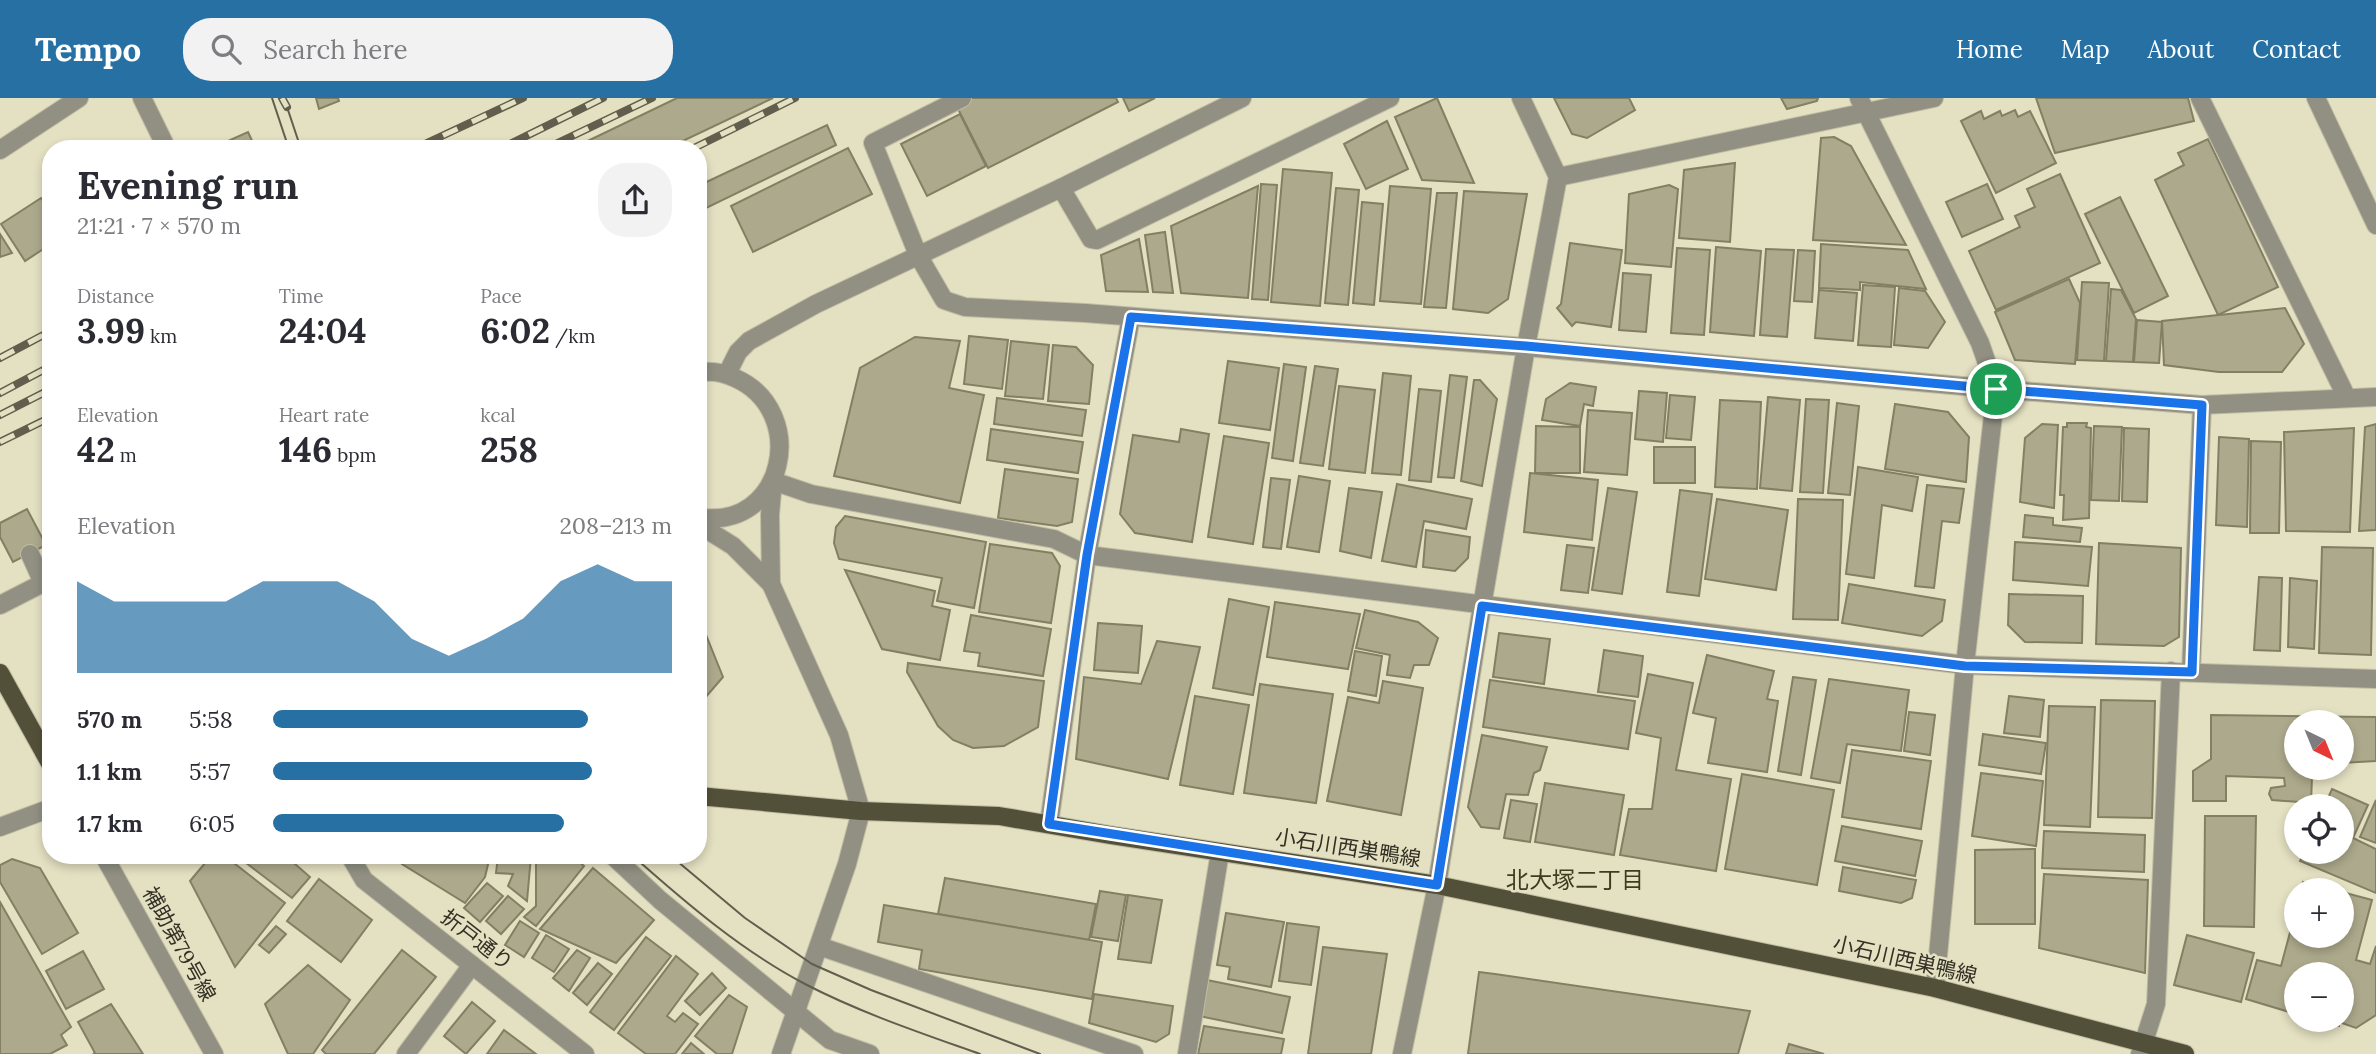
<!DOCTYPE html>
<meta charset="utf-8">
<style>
:root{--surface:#fff;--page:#f2f2f3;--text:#2b2b33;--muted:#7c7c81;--accent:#2770a4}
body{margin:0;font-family:Lora,"Noto Sans JP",serif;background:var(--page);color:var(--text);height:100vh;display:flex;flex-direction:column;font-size:26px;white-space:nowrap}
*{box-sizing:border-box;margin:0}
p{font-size:23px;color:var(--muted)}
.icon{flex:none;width:38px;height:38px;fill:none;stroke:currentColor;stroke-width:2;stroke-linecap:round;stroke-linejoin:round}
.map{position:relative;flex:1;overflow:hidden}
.panel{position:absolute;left:42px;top:42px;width:665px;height:724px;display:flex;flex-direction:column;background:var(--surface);border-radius:28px;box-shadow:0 4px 10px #0003}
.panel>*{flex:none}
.needle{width:46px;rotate:137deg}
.buttons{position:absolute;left:2284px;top:612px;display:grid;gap:14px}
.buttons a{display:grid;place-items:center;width:70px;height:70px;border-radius:50%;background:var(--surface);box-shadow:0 4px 10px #0003;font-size:35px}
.pin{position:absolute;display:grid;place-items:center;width:60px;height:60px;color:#fff;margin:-30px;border:4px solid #fff;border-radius:50%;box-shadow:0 2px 7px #0007}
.round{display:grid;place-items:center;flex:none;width:74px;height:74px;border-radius:28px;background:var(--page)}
.summary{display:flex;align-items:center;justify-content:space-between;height:119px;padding:0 35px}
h1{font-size:38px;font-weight:700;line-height:52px}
.metrics{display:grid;grid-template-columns:repeat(3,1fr);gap:10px;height:119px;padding:7px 35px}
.metrics div{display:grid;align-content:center}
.metrics b{font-size:35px;font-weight:700}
.metrics small{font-size:19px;font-weight:400}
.metrics p{font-size:19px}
.chart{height:196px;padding:14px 35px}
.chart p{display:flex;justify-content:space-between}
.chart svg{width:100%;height:126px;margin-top:7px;fill:var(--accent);opacity:.7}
ul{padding:0 35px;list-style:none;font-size:23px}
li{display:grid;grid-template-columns:112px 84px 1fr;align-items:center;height:52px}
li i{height:18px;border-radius:9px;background:var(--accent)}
header{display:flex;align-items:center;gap:42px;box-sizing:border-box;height:98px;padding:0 35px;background:var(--accent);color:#fff}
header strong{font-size:33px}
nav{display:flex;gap:38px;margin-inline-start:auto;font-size:24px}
.search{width:490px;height:63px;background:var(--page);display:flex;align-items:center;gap:18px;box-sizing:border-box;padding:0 24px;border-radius:28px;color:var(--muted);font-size:26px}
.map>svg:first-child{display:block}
.building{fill:#ada98c;stroke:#837f63;stroke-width:2}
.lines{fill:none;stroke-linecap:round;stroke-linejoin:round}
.minor-casing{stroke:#c1bda3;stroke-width:20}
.major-casing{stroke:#c1bda3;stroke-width:20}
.minor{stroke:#919083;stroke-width:18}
.major{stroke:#53503a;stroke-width:18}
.tram{stroke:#615e4d;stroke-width:2}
.rail-casing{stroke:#615e4d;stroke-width:8}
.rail{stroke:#e4e0c2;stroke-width:5;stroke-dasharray:16;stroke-linecap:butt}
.route-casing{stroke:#fff;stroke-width:14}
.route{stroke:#1a73e8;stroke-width:9}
.labels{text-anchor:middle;stroke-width:5;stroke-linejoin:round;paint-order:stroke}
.street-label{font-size:21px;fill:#333125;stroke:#e4e0c2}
.neighbourhood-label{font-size:23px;fill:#3e3b21;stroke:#e4e0c2}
</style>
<header>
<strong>Tempo</strong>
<div class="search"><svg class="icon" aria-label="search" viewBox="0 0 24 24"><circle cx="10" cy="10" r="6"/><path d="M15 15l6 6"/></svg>Search here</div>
<nav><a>Home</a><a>Map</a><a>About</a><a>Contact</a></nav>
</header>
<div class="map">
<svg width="2376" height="956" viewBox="0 0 2376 956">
<rect width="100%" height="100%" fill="#e4e0c2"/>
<g class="building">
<path d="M316 0H338L339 3 319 11Z"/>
<path d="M677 0H773L666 51H571Z"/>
<path d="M969 0H1116L1118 4 988 70 956 7Z"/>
<path d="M1123 0H1155L1129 13Z"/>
<path d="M1437 0 1474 85 1422 82 1395 19Z"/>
<path d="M1554 0H1629L1635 12 1587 40 1572 36Z"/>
<path d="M1781 0H1818L1817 3 1787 11Z"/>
<path d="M2036 0H2188L2194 23 2055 55Z"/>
<path d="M2015 12 2018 19 2030 13 2056 65 1996 95 1961 23 1981 13 1984 21 2000 13 2002 18Z"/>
<path d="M960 16 986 68 927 98 901 46Z"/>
<path d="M1387 23 1408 71 1366 91 1344 46Z"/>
<path d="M827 27 836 47 698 114V88Z"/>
<path d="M248 34 256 51H221L219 47Z"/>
<path d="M1834 39 1851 48 1906 147 1813 142 1821 40Z"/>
<path d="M2208 41 2278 189 2218 217 2155 82 2184 67 2178 55Z"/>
<path d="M848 50 872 96 753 154 731 108Z"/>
<path d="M1735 65 1730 144 1679 140 1684 72Z"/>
<path d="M1283 71 1332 75 1320 208 1271 204Z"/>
<path d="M2060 76 2100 165 1996 212 1969 153 2020 129 2015 118 2035 109 2027 91Z"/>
<path d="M1261 86 1277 87 1268 202 1252 201Z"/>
<path d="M1987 86 2003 121 1962 139 1946 104Z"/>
<path d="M1669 87 1678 91 1671 169 1625 165 1629 96Z"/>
<path d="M1258 88 1248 200 1181 195 1171 128Z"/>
<path d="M1390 88 1431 91 1421 206 1380 203Z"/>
<path d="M1336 90 1359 92 1348 207 1325 205Z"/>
<path d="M1464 93 1527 96 1508 201 1488 215 1453 211Z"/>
<path d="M1437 95H1457L1446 210 1424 209Z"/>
<path d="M2120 99 2168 198 2134 215 2085 116Z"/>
<path d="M41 100 51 114V146L25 163 1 126Z"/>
<path d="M1362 104 1383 106 1374 207 1353 205Z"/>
<path d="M1165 134 1173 195 1153 194 1145 137Z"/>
<path d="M0 136 12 155 0 159Z"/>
<path d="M1139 141 1148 194 1106 193 1101 157Z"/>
<path d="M1570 145 1622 152 1611 229 1576 224 1572 228 1557 210 1561 206Z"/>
<path d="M1821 146 1908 152 1926 191 1860 184V192L1819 190Z"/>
<path d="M1716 149 1761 153 1754 238 1710 234Z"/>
<path d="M1677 150 1710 152 1704 237 1671 235Z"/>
<path d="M1766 151 1794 152 1787 239 1760 237Z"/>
<path d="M1798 152 1815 153 1812 204 1794 203Z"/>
<path d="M1623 175 1651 177 1646 234 1619 232Z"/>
<path d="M2069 181 2080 205 2075 266 2015 262 1995 214Z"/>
<path d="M2082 184 2109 185 2104 263 2077 262Z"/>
<path d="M1863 187 1895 189 1891 249 1858 247Z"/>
<path d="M1899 190 1925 193 1945 224 1928 250 1894 247Z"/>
<path d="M2111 191 2121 192 2136 221 2133 264 2106 263Z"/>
<path d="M1819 192 1857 195 1853 243 1815 240Z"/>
<path d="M2285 210 2304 246 2282 274H2219L2164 267 2162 223Z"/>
<path d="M2137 222 2162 224 2159 265 2134 264Z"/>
<path d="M969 238 1008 242 1002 291 964 286Z"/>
<path d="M915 239 960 243 949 290 984 297 960 405 834 378 860 270Z"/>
<path d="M1011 243 1049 247 1043 301 1005 298Z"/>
<path d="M1053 247 1076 249 1093 267 1089 306 1048 303Z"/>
<path d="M1228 263 1279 270 1270 332 1219 325Z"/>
<path d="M1284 266 1306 269 1293 363 1272 360Z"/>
<path d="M1315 268 1338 271 1323 368 1300 365Z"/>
<path d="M1383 275 1411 278 1401 377 1372 375Z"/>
<path d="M1450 277 1467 279 1454 380 1438 379Z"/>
<path d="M1474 282H1480L1497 301 1482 388 1461 383Z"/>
<path d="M1570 285 1596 289 1593 308 1584 306 1580 328 1542 322 1546 301Z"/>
<path d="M1339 288 1375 292 1365 375 1329 371Z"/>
<path d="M1419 291 1441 293 1431 384 1409 382Z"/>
<path d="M1639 293 1667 295 1663 344 1635 341Z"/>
<path d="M1670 297 1695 299 1691 342 1666 340Z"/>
<path d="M1768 299 1800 302 1792 393 1760 390Z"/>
<path d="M997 300 1086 312 1082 338 994 326Z"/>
<path d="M1806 301 1829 302 1823 395 1800 394Z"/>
<path d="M1720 302 1761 304 1757 391 1715 389Z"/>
<path d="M1837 305 1859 308 1850 397 1828 395Z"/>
<path d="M1895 306 1948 314 1969 339 1966 384 1885 371Z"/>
<path d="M1588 312 1632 315 1627 377 1584 374Z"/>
<path d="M2067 325H2087L2086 329 2091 330 2089 420 2063 422 2064 397H2060L2063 329H2067Z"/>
<path d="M2042 326 2058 327 2054 410 2020 404 2025 340Z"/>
<path d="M2376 326V432L2359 433 2365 329Z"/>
<path d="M1536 328 1580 329V375H1535Z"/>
<path d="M2094 328 2122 329 2119 403 2091 402Z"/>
<path d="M2124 330 2149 331 2147 404 2122 403Z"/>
<path d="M2354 330 2350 434 2286 433 2284 334Z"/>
<path d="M991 331 1083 344 1078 375 987 362Z"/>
<path d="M1181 331 1209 336 1192 444 1135 435 1120 416 1133 337 1179 344Z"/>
<path d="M1224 338 1269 345 1253 446 1208 439Z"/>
<path d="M2219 339 2249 341 2247 429 2216 427Z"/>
<path d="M2251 343 2281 344 2279 435H2250Z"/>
<rect x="1654" y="349" width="41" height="36"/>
<path d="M1858 369 1918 379 1912 413 1882 407 1874 480 1846 476Z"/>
<path d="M1005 371 1078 381 1072 424 1057 428 998 420Z"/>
<path d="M1530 375 1598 382 1592 442 1524 434Z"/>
<path d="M1299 378 1330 383 1319 454 1287 449Z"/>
<path d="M1271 380 1290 382 1281 451 1263 449Z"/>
<path d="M1397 386 1472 401 1466 431 1424 423 1416 469 1382 463Z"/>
<path d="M1927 387 1964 391 1959 425 1942 423 1934 490 1915 488Z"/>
<path d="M1349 390 1382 394 1371 460 1340 453Z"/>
<path d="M1608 390 1637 394 1622 496 1592 492Z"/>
<path d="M1680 392 1712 396 1699 498 1667 494Z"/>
<path d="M1717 401 1788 412 1776 492 1705 481Z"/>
<path d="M1798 401 1843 402 1838 522 1793 521Z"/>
<path d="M27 411 46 447 13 464 0 439V425Z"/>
<path d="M2025 417 2053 420V427L2082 430 2080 444 2023 439Z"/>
<path d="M845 418 986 444 974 510 937 503 942 480 839 461 834 445 836 429Z"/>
<path d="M1426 432 1470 439 1468 460 1455 473 1423 469Z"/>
<path d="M2015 444 2092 449 2088 488 2013 482Z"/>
<path d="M2099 445 2181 450 2179 539 2164 548 2096 546Z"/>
<path d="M990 446 1052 455 1060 468 1051 525 979 514Z"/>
<path d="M1567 447 1594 450 1588 495 1561 492Z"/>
<path d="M2322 449 2373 450 2371 557 2319 555Z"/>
<path d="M845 472 935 493 932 508 950 512 940 562 882 551Z"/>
<path d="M2259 479 2282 480 2280 553 2254 552Z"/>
<path d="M2290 480 2317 483 2314 551 2288 549Z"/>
<path d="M1849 486 1945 502 1942 523 1922 538 1842 525Z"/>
<path d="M2009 496 2083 498 2082 545 2025 544 2008 527Z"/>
<path d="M1229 501 1269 509 1253 597 1213 590Z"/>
<path d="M1275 504 1360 516 1348 571 1267 559Z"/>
<path d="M1365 512 1418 524 1438 540 1429 567H1414L1410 580 1387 577 1390 557 1356 550Z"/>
<path d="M698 517 723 579 698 608Z"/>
<path d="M971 517 1051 531 1043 578 978 568 980 555 964 553Z"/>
<path d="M1098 525 1142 528 1138 575 1094 572Z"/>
<path d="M1499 535 1550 541 1544 586 1493 579Z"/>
<path d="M1157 543 1200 549 1168 681 1076 661 1084 579 1141 586Z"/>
<path d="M1604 552 1643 558 1638 599 1598 594Z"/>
<path d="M1355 553 1382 558 1376 598 1348 593Z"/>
<path d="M1707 557 1774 573 1767 601 1778 603 1767 674 1708 665 1716 620 1693 615Z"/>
<path d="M908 565 1044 583 1038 629 1004 648 973 650 953 642 938 628 907 574Z"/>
<path d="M1648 576 1693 585 1676 672 1731 681 1716 773 1620 757 1629 711H1652L1661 640 1636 635Z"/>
<path d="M1793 579 1816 582 1801 677 1778 673Z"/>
<path d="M1829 581 1909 592 1901 653 1847 646 1840 685 1811 680Z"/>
<path d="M1490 582 1635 603 1628 651 1483 629Z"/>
<path d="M1383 583 1423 590 1401 717 1327 703 1348 599 1379 605Z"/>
<path d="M1260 586 1333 596 1316 705 1244 695Z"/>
<path d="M1195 598 1249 607 1233 696 1180 687Z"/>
<path d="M2009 598 2044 602 2040 639 2004 635Z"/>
<path d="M2101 602 2155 603 2152 720 2098 719Z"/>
<path d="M2049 608 2095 609 2090 729 2044 727Z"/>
<path d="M1909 614 1935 617 1930 657 1904 653Z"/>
<path d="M2211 617 2376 619V663L2342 665V625H2296V670H2336L2325 679H2312L2311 705 2272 702 2269 696 2271 690 2285 688 2284 680 2226 678V703H2193V673L2211 661Z"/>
<path d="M1983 636 2046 645 2041 676 1979 667Z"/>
<path d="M1482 637 1547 649 1540 672 1534 675 1528 697 1506 696 1499 731 1481 729 1468 709Z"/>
<path d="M1852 652 1931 663 1921 731 1842 719Z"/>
<path d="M1981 675 2043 683 2036 748 1972 738Z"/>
<path d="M1742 676 1834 692 1817 787 1725 771Z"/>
<path d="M1545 685 1624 697 1614 757 1535 744Z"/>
<path d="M2332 691 2368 707 2353 740 2376 751V795L2300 763 2304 754H2342V709H2324Z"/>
<path d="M1511 702 1537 706 1530 744 1504 740Z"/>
<path d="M2376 702V745L2360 739Z"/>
<path d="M2205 718H2256L2254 829 2204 828Z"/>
<path d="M1842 728 1922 743 1915 778 1835 763Z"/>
<path d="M2044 733 2145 737 2144 774 2042 770Z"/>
<path d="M2035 751V826H1975V752Z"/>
<path d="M211 758H225L285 805 235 869 190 783Z"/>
<path d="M237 758H286L310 779 292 800Z"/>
<path d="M405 758H490L485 779 465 805 402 766Z"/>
<path d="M498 758H531L527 803 508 788 513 776 496 775Z"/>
<path d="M536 758H573L584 768 536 828 524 819 536 808Z"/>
<path d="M12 761 40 770 78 835 42 856 0 784V767Z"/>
<path d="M1843 769 1916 782 1912 800 1901 805 1839 793Z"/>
<path d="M593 770 654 822 616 865 540 831Z"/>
<path d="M2044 776 2148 782 2145 875 2039 850Z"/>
<path d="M945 780 1096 806 1089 842 938 816Z"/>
<path d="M319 781 372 822 341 864 287 823Z"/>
<path d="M2303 784 2337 793H2301Z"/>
<path d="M487 785 503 798 480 824 464 810Z"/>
<path d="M1100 793 1126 797 1118 843 1091 839Z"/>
<path d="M2342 794 2372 802 2356 862 2370 866 2376 848V917L2356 930 2339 924V928L2319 922H2342V877H2296V916L2246 901 2257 862 2281 868 2296 812V838H2342Z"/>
<path d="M1128 797 1162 802 1151 865 1118 861Z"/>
<path d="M508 798 524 811 501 836 486 823Z"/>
<path d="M0 804 71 929 61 937 67 947 50 956H0Z"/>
<path d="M884 807 1102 844 1092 901 919 871 922 852 878 844Z"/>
<path d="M1226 815 1284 824 1271 889 1228 881 1230 869 1217 867Z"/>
<path d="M520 823 539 835 524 859 505 847Z"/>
<path d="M1287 825 1319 829 1311 887 1279 883Z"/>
<path d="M276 828 286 836 269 855 259 847Z"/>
<path d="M546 837 569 851 554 874 532 860Z"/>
<path d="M2187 837 2254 855 2241 904 2174 887Z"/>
<path d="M646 839 671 858 614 932 590 914Z"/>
<path d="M1323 849 1387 856 1371 956H1308Z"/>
<path d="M402 852 436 879 374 956H326L322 952Z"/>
<path d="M577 852 590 860 569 893 553 880Z"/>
<path d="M83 853 104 891 66 911 46 873Z"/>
<path d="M676 858 698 876 667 918 675 924 683 915 698 926 675 956H646L618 935Z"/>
<path d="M598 865 612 876 587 907 573 895Z"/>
<path d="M308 867 350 902 313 956H288L265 906Z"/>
<path d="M1479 874 1495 876 1750 913 1738 956H1468Z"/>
<path d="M712 875 726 890 700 917 685 903Z"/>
<path d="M1207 882 1290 899 1282 935 1199 918Z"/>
<path d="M1094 896 1173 908 1169 936 1156 944 1089 925Z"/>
<path d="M729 897 747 909 732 956H717L695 938Z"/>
<path d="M472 904 495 923 466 956 444 938Z"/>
<path d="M111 906 143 956H93L95 955 78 924Z"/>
<path d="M1204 928 1284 941 1281 956H1198Z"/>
<path d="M504 932 536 956H487Z"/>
<path d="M691 945 704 956H682Z"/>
<path d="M1789 946 1824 956H1786Z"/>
</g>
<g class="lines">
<defs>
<g id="minor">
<path d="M142 0 167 51"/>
<path d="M962 0 873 45 918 157 944 202 965 209 1085 215 1526 249 1996 291 2202 307 2376 299"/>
<path d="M1859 0 1980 245 1996 291 1965 567 1935 890"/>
<path d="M2200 0 2347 300"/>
<path d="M2316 0 2376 127"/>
<path d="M0 52 79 0"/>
<path d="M1558 79 1934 0"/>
<path d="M1061 90 1091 141 1097 142 1390 0"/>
<path d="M698 275C711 272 724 275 735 280 810 313 785 434 698 419"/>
<path d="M727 276 738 254 749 243 816 206 1061 90 1242 0"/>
<path d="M698 426 733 448 771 486 839 637 861 713 847 766 781 956"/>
<path d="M771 486 770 417 773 383 811 396 1054 441 1087 457 1965 567 2376 581"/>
<path d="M0 507 43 485 30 456"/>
<path d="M2191 574 2202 307"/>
<path d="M1049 726 1087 457 1131 219"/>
<path d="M0 729 51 710"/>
<path d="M104 758 214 956"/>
<path d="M350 758 364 782 585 956"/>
<path d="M613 758 660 802 830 942 870 956"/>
<path d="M819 848 1134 956"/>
<path d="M406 956 472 867"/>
<path d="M1187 956 1220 754"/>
<path d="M1402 956 1437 787 1482 508 1526 249 1558 79 1521 0"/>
<path d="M2140 956 2156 906 2171 573"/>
</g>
<g id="major">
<path d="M0 575 51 667"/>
<path d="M698 698 861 713 999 718 1110 737 1437 787 1935 890 2185 956"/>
</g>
</defs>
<use href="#minor" class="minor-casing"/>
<use href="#major" class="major-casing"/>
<use href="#minor" class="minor"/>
<use href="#major" class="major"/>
<g class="tram">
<path d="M272 0 289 51"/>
<path d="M284 0 301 51"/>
<path d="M633 758C686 805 742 853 805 886 861 915 921 935 980 956"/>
<path d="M671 758 745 820 812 866 871 892 1040 956"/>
</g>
<defs>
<g id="rail">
<path d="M282 0 287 9"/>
<path d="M414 51 523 0"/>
<path d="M500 51 603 0"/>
<path d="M545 51 652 0"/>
<path d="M692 51 795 0"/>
<path d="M0 260 51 233"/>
<path d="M0 295 51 268"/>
<path d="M0 317 51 291"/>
<path d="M0 344 51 319"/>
</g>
</defs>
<use href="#rail" class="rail-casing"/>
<use href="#rail" class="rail"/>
</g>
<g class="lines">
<defs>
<path id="route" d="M1131 219 1526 248 1996 291 2202 307 2192 574 1965 568 1482 508 1437 787 1049 726 1087 457Z"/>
</defs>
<use href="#route" class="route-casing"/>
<use href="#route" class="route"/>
</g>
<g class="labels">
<g class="street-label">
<text transform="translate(1348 750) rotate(9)" y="7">小石川西巣鴨線</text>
<text transform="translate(477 842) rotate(38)" y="7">折戸通り</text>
<text transform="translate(179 846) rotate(61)" y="7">補助第79号線</text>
<text transform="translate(1905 862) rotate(13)" y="7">小石川西巣鴨線</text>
</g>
<g class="neighbourhood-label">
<text x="1575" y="790">北大塚二丁目</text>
</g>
</g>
</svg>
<div class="buttons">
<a><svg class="needle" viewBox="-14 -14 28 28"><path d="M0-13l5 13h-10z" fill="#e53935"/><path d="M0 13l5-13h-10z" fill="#7c7c81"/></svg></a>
<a><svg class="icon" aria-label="locate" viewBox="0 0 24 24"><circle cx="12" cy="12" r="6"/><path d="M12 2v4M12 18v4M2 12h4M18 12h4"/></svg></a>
<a>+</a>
<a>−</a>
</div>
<div class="pin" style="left:1996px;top:291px;background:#1e9e55"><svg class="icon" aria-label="arrive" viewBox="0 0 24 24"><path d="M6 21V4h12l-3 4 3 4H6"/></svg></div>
<section class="panel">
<div class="summary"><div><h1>Evening run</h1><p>21:21 · 7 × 570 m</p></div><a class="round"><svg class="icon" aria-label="share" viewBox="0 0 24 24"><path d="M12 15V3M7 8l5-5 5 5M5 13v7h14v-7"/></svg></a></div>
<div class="metrics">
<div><p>Distance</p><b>3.99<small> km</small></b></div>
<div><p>Time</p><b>24:04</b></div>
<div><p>Pace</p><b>6:02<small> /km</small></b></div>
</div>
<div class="metrics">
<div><p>Elevation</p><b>42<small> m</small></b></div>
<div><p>Heart rate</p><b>146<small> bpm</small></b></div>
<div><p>kcal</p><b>258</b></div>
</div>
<div class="chart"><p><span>Elevation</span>208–213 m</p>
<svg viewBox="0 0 160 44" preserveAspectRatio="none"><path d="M0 44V12L10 19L20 19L30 19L40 19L50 12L60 12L70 12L80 19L90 32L100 38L110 32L120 25L130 12L140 6L150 12L160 12V44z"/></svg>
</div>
<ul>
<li><b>570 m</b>5:58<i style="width:79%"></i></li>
<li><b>1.1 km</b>5:57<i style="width:80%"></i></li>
<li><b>1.7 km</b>6:05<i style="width:73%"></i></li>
</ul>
</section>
</div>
